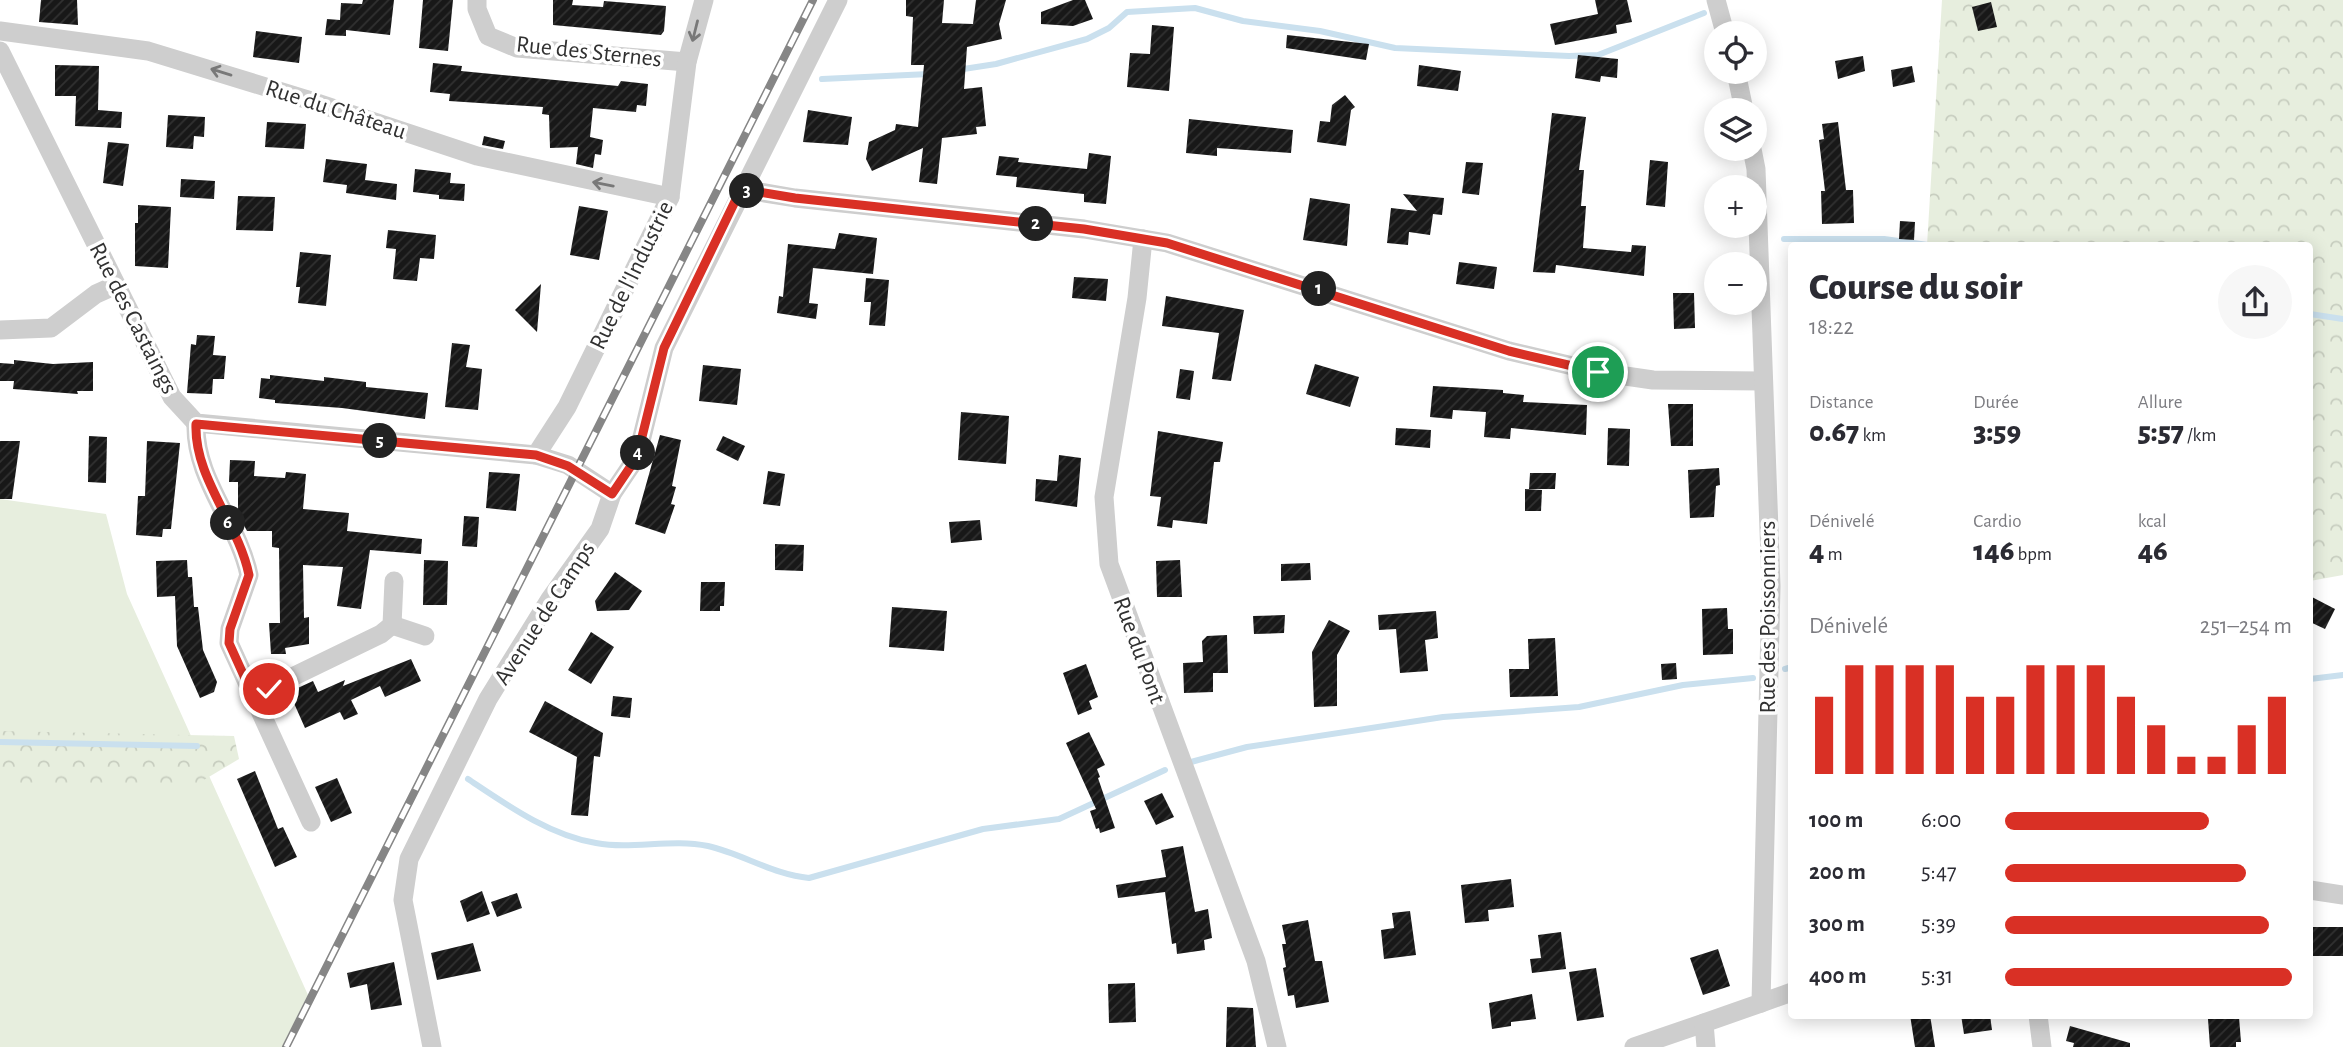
<!DOCTYPE html>
<html lang="fr">
<meta charset="utf-8">
<style>
:root{--surface:#fff;--page:#f7f7f7;--text:#2b2b33;--muted:#7c7c81;--accent:#d93025}
body{margin:0;font-family:"Alegreya Sans",sans-serif;background:var(--page);color:var(--text);height:100vh;display:flex;flex-direction:column;font-size:26px;white-space:nowrap}
*{box-sizing:border-box;margin:0}
p{font-size:23px;color:var(--muted)}
.icon{flex:none;width:38px;height:38px;fill:none;stroke:currentColor;stroke-width:2;stroke-linecap:round;stroke-linejoin:round}
.map{position:relative;flex:1;overflow:hidden}
.details{position:absolute;left:1788px;top:242px;width:525px;height:777px;display:flex;flex-direction:column;background:var(--surface);border-radius:7px;box-shadow:0 4px 18px #0003}
.details>*{flex:none}
.controls{position:absolute;left:1704px;top:21px;display:grid;gap:14px}
.controls a{display:grid;place-items:center;width:63px;height:63px;border-radius:50%;background:var(--surface);box-shadow:0 4px 18px #0003;font-size:35px}
.pin{position:absolute;display:grid;place-items:center;width:60px;height:60px;color:#fff;margin:-30px;border:4px solid #fff;border-radius:50%;box-shadow:0 2px 7px #0007}
.km{position:absolute;width:35px;height:35px;margin:-18px;border-radius:50%;background:#222;color:#fff;font-size:19px;line-height:35px;text-align:center}
.round{display:grid;place-items:center;flex:none;width:74px;height:74px;border-radius:37px;background:var(--page)}
.head{display:flex;align-items:center;justify-content:space-between;height:119px;padding:0 21px}
h1{font-size:38px;font-weight:800;line-height:52px}
.metrics{display:grid;grid-template-columns:repeat(3,1fr);gap:10px;height:119px;padding:7px 21px}
.metrics div{display:grid;align-content:center}
.metrics b{font-size:30px;font-weight:800}
.metrics small{font-size:19px;font-weight:400}
.metrics p{font-size:19px}
.chart{height:196px;padding:14px 21px}
.chart p{display:flex;justify-content:space-between}
.chart svg{width:100%;height:126px;margin-top:7px;stroke:var(--accent);stroke-width:6}
ul{padding:0 21px;list-style:none;font-size:23px}
li{display:grid;grid-template-columns:112px 84px 1fr;align-items:center;height:52px}
li i{height:18px;border-radius:9px;background:var(--accent)}
.map>svg:first-child{display:block}
.green{fill:#e7eede}
.forest{fill:url(#forest-crowns)}
.lines{fill:none;stroke-linecap:round;stroke-linejoin:round}
.stream{stroke:#cae0ee;stroke-width:6}
.building{fill:url(#building-hatch)}
.minor{stroke:#cecece;stroke-width:19}
.rail-casing{stroke:#868686;stroke-width:8}
.rail{stroke:#fff;stroke-width:5;stroke-dasharray:16;stroke-linecap:butt}
.oneway{stroke:#787878}
.route-casing{stroke:#fff;stroke-width:14}
.route{stroke:#d93025;stroke-width:9}
.labels{text-anchor:middle;stroke-width:7;stroke-linejoin:round;paint-order:stroke}
.street-label{font-size:24px;fill:#313131;stroke:#fff}
</style>
<div class="map">
<svg width="2343" height="1047" viewBox="0 0 2343 1047">
<defs>
<pattern id="forest-crowns" width="20" height="18" patternUnits="userSpaceOnUse" patternTransform="scale(1.75)"><rect width="20" height="18" fill="#e7eede"/><path d="M2 6a3 3 0 1 1 6 0M12 15a3 3 0 1 1 6 0" fill="none" stroke="#c7cdbf"/></pattern>
<pattern id="building-hatch" width="6" height="6" patternUnits="userSpaceOnUse" patternTransform="scale(1.75)"><rect width="6" height="6" fill="#181818"/><path d="M-1 1l2-2M0 6l6-6M5 7l2-2" fill="none" stroke="#313131"/></pattern>
</defs>
<rect width="100%" height="100%" fill="#fff"/>
<path class="green" d="M0 499 106 514 127 594 308 995 282 1047H0Z"/>
<g class="forest">
<path d="M1942 0H2343V575L2310 581V245H1927Z"/>
<path d="M0 731 234 736 239 759 197 784 0 791Z"/>
</g>
<g class="lines">
<g class="stream">
<path d="M957 70 996 64 1087 39 1109 28 1127 12 1195 8 1243 21 1320 31 1395 48 1569 56 1598 55 1704 13"/>
<path d="M822 79 929 74"/>
<path d="M1784 239H1884L1928 245"/>
<path d="M2310 314 2343 319"/>
<path d="M1785 669 1792 667"/>
<path d="M2310 679 2343 675"/>
<path d="M0 742 197 746"/>
<path d="M1191 762 1247 747 1443 717 1579 707 1683 685 1753 678"/>
<path d="M468 779C507 805 549 835 596 843 633 850 671 838 708 846 743 854 774 875 809 878L983 829 1059 819 1165 770"/>
</g>
</g>
<g class="building">
<path d="M41 0H77L78 25 39 22Z"/>
<path d="M363 0H394L390 35 346 30V36L325 35 327 19 340 20 341 3 362 4Z"/>
<path d="M423 0H453L448 51 419 48Z"/>
<path d="M553 0H573L572 5 603 7 604 1 666 6 664 31 661 35 553 25Z"/>
<path d="M906 0H944L942 23 973 24 976 0H1006L999 24 1002 39 967 47 964 89 982 87 986 126 976 127 977 134 942 138 937 184 919 182 923 148 872 171 866 159 869 142 895 130 896 124 918 127 924 65H911L913 17 906 16Z"/>
<path d="M1073 0H1085L1093 19 1073 26 1041 24V12Z"/>
<path d="M1595 0H1627L1632 22 1616 25 1617 33 1555 45 1550 24 1598 14Z"/>
<path d="M1991 2 1997 27 1978 31 1972 7Z"/>
<path d="M1152 25 1174 27 1169 91 1127 87 1130 53 1150 54Z"/>
<path d="M256 31 302 37 299 63 253 57Z"/>
<path d="M1287 35 1369 44 1366 60 1286 48Z"/>
<path d="M1578 55 1618 59 1617 78 1601 76 1600 82 1575 78Z"/>
<path d="M1863 56 1865 71 1838 79 1835 61Z"/>
<path d="M433 63 462 66 461 71 618 86 621 81 648 84 646 106 637 105 636 112 593 108 590 137 603 140 601 155 595 154 593 168 576 164 578 147 550 148 549 115 542 114 543 107 449 101 450 94 430 92Z"/>
<path d="M55 65 99 66 98 110 122 112 121 128 75 126 76 96H55Z"/>
<path d="M1419 65 1461 71 1458 91 1417 86Z"/>
<path d="M1912 66 1915 82 1893 87 1891 70Z"/>
<path d="M1345 95 1355 107 1351 110 1346 146 1317 142 1320 121 1330 122 1332 105Z"/>
<path d="M808 110 852 117 848 145 803 142Z"/>
<path d="M1552 113 1586 117 1579 170H1584L1581 206H1586L1583 248 1631 252 1632 245 1646 246 1644 276 1556 265 1555 273 1533 272Z"/>
<path d="M168 115 205 117 204 137 194 136 193 149 166 147Z"/>
<path d="M1189 119 1293 130 1291 153 1217 148V156L1186 153Z"/>
<path d="M267 122 306 124 304 149 265 147Z"/>
<path d="M1838 122 1846 190H1853L1854 223 1822 224 1821 191H1825L1819 140 1824 139 1822 124Z"/>
<path d="M484 136 505 141 503 149 482 145Z"/>
<path d="M108 142 129 144 123 186 103 183Z"/>
<path d="M1089 153 1111 156 1106 204 1084 202V194L1016 187 1017 177 996 175 999 156 1019 158 1018 162 1087 169Z"/>
<path d="M326 159 367 164 365 180 397 184 396 200 346 193 347 185 323 182Z"/>
<path d="M1650 160 1668 162 1665 207 1646 205Z"/>
<path d="M1466 162 1483 163 1479 195 1462 193Z"/>
<path d="M415 169 451 173 450 183 465 184 464 201 439 199V195L413 192Z"/>
<path d="M181 179 215 181 214 199 180 197Z"/>
<path d="M1403 194 1444 198 1442 215 1433 214 1430 235 1409 232 1408 245 1387 243 1391 208 1417 211Z"/>
<path d="M238 196 275 197 273 231 236 230Z"/>
<path d="M1310 198 1350 204 1347 246 1303 240Z"/>
<path d="M138 205 171 207 168 268 135 266V223H138Z"/>
<path d="M579 206 608 211 599 260 570 255Z"/>
<path d="M1900 221 1915 222 1914 240 1899 239Z"/>
<path d="M388 230 436 235 434 259 420 258 417 281 393 279 396 249 386 248Z"/>
<path d="M839 233 877 238 873 274 813 268 809 303 818 304 816 319 777 313 779 296 783 297 788 244 835 249Z"/>
<path d="M300 252 331 255 326 306 298 303 300 287H296Z"/>
<path d="M1459 262 1497 267 1494 289 1456 284Z"/>
<path d="M1074 277 1108 279 1106 301 1072 298Z"/>
<path d="M866 278 889 280 885 326 869 325 871 302H864Z"/>
<path d="M541 284 537 332 515 310Z"/>
<path d="M1673 293H1694L1695 328 1674 329Z"/>
<path d="M1166 296 1244 310 1231 381 1212 379 1219 333 1162 326Z"/>
<path d="M197 335 215 336 213 355 226 356 224 379H213L212 394 187 393 191 344 196 345Z"/>
<path d="M452 343 470 345 466 367 482 369 478 410 445 407Z"/>
<path d="M14 360 53 364 93 362V391H77L78 394 13 389 14 381H0V363L14 364Z"/>
<path d="M1315 364 1359 377 1350 407 1306 394Z"/>
<path d="M703 365 741 369 737 405 699 401Z"/>
<path d="M1180 369 1194 371 1190 400 1176 398Z"/>
<path d="M270 375 324 381V377L366 382V387L428 393 425 419 342 408 275 403V400L259 398 261 378 270 379Z"/>
<path d="M1433 386 1503 390V393L1524 395 1523 402 1587 405 1586 435 1511 428 1510 439 1484 437 1486 412 1453 410 1452 419 1430 417Z"/>
<path d="M1668 404H1693V446H1671Z"/>
<path d="M961 412 1009 416 1006 464 958 460Z"/>
<path d="M1396 428 1431 430 1430 448 1395 445Z"/>
<path d="M1608 428 1630 429 1629 466 1607 465Z"/>
<path d="M1158 431 1223 442 1220 462H1214L1207 524 1173 520 1172 528 1157 526 1161 497 1150 496Z"/>
<path d="M660 435 681 440 672 486 676 487 671 504 675 505 665 534 635 524Z"/>
<path d="M89 436 107 437 106 483 88 482Z"/>
<path d="M723 436 745 446 738 461 716 450Z"/>
<path d="M0 441H20L12 499H0Z"/>
<path d="M147 441 180 443 171 529H163L162 537 136 535 138 496H145Z"/>
<path d="M1059 455 1081 458 1077 507 1035 501 1036 479 1057 481Z"/>
<path d="M230 460 255 461 254 476 285 478 286 472 306 474 303 509 349 513 347 531 422 539 421 554 370 550 361 609 337 606 343 567 303 565 304 618 309 617V644L285 648 286 654H271L269 623H280L279 548 272 547V531H247L238 514V482H229Z"/>
<path d="M1719 468 1720 485 1716 486 1714 517 1690 518 1688 470Z"/>
<path d="M768 471 785 474 780 506 763 504Z"/>
<path d="M489 472 520 474 516 511 486 508Z"/>
<path d="M1530 473H1556L1555 489H1529Z"/>
<path d="M1525 489 1542 490 1541 511H1525Z"/>
<path d="M464 516 479 517 477 547 462 546Z"/>
<path d="M980 520 982 540 951 543 949 522Z"/>
<path d="M775 544 804 545 803 571 775 570Z"/>
<path d="M187 560 188 577H192L194 607H198L203 650 217 682 214 692 200 698 177 646 175 596 157 597 156 561Z"/>
<path d="M424 560 448 561 447 605H423Z"/>
<path d="M1180 560 1182 597H1157L1156 561Z"/>
<path d="M1310 563 1311 580 1281 581V564Z"/>
<path d="M615 572 642 591 629 610 597 611 595 601Z"/>
<path d="M701 582H725L724 606H720V611H700Z"/>
<path d="M2310 596 2335 609 2325 629 2310 622Z"/>
<path d="M892 607 947 611 944 651 889 647Z"/>
<path d="M1727 608 1728 629H1733V654L1703 655 1702 609Z"/>
<path d="M1436 611 1438 638 1425 640 1428 671 1400 673 1396 629 1379 630 1378 615Z"/>
<path d="M1285 615 1284 633 1254 634 1253 616Z"/>
<path d="M1329 620 1350 631 1337 655V706L1314 707 1312 652Z"/>
<path d="M591 632 614 647 591 684 568 670Z"/>
<path d="M1227 635 1228 673H1213V692L1184 693 1183 663 1203 662 1202 641 1207 636Z"/>
<path d="M1555 638 1558 696 1510 697 1509 669H1529L1528 639Z"/>
<path d="M411 659 421 681 385 697 380 686 351 700 358 714 344 720 340 712 305 728 289 692 313 681 318 692 345 680 343 686Z"/>
<path d="M1676 663 1677 679 1662 680 1661 664Z"/>
<path d="M1086 664 1098 697 1089 701 1092 709 1078 715 1063 673Z"/>
<path d="M613 696 632 698 630 718 611 716Z"/>
<path d="M545 701 603 733 600 757 594 756 588 816 571 815 577 757 529 732Z"/>
<path d="M1089 732 1105 765 1097 769 1100 777 1098 778 1115 828 1100 833 1099 828 1096 829 1090 811 1096 809 1066 743Z"/>
<path d="M255 771 278 829 283 827 297 857 275 867 237 779Z"/>
<path d="M337 778 352 813 331 822 315 787Z"/>
<path d="M1162 793 1174 817 1156 825 1144 801Z"/>
<path d="M1183 846 1195 912 1208 909 1212 938 1204 940 1205 950 1177 954 1176 943 1172 944 1165 892 1118 898 1116 885 1166 877 1161 850Z"/>
<path d="M1511 879 1514 907 1488 910 1489 921 1465 923 1461 885Z"/>
<path d="M482 891 490 914 467 922 460 901Z"/>
<path d="M517 893 522 908 497 917 491 902Z"/>
<path d="M1410 911 1416 955 1384 959 1381 930 1394 928 1392 913Z"/>
<path d="M1308 920 1315 961H1322L1329 1002 1296 1008 1294 995 1288 996 1283 968 1286 967 1282 944H1286L1282 925Z"/>
<rect x="2310" y="927" width="33" height="29"/>
<path d="M1561 932 1566 969 1532 973 1530 959 1541 958 1538 935Z"/>
<path d="M473 943 481 971 437 980 431 953Z"/>
<path d="M1718 949 1730 986 1703 995 1690 958Z"/>
<path d="M394 962 402 1005 371 1010 367 984 350 988 347 973Z"/>
<path d="M1596 968 1604 1017 1577 1021 1569 972Z"/>
<path d="M1135 983 1136 1022 1109 1023 1108 984Z"/>
<path d="M1532 994 1536 1019 1511 1022V1026L1492 1029 1489 1003Z"/>
<path d="M1227 1007 1253 1008 1256 1047H1226Z"/>
<path d="M1910 1015H1930L1935 1047H1915Z"/>
<path d="M1961 1015H1990L1992 1030 1964 1034Z"/>
<path d="M2239 1017 2241 1042H2236V1047H2210L2208 1019Z"/>
<path d="M2070 1026 2130 1043V1047H2073L2074 1043 2066 1041Z"/>
</g>
<g class="lines">
<g class="minor">
<path d="M477 0V9L488 36 517 48 687 62"/>
<path d="M1716 0 1725 33"/>
<path d="M0 31 148 51 305 99 477 156 670 197"/>
<path d="M0 51 172 397 196 423 536 455 568 465 612 494"/>
<path d="M1736 72 1744 110"/>
<path d="M741 189 795 198 1084 229 1167 243 1509 351 1598 372 1653 380 1762 381"/>
<path d="M1143 239 1137 298 1104 497 1109 564 1256 961 1277 1047"/>
<path d="M0 330 51 328 96 294 116 285"/>
<path d="M196 423C194 479 238 522 249 575L230 629 229 643 311 822"/>
<path d="M536 455 567 407 670 197 687 62 704 0"/>
<path d="M392 625 425 636"/>
<path d="M253 696 381 634 392 625 394 581"/>
<path d="M2310 890 2343 895"/>
<path d="M1761 1003 1792 992"/>
<path d="M2038 1015 2042 1047"/>
<path d="M432 1047 403 900 409 859 488 699 550 599 600 529 612 494 637 457 664 348 838 0"/>
<path d="M1634 1047 1704 1023"/>
<path d="M1706 1047 1704 1023 1761 1003 1771 586 1756 169 1752 149"/>
</g>
<defs>
<path id="rail" d="M286 1047 813 0"/>
</defs>
<use href="#rail" class="rail-casing"/>
<use href="#rail" class="rail"/>
</g>
<defs><path id="oneway-shaft" d="M-6 0H5M1.5-3L5.5 0L1.5 3" fill="none" stroke-width="1.6" stroke-linecap="round" stroke-linejoin="round" transform="scale(1.75)"/></defs>
<g class="oneway">
<use href="#oneway-shaft" transform="translate(695 31) rotate(104)"/>
<use href="#oneway-shaft" transform="translate(221 72) rotate(-163)"/>
<use href="#oneway-shaft" transform="translate(603 184) rotate(-169)"/>
</g>
<g class="lines">
<defs>
<path id="route" d="M269 689 253 696 229 643 230 629 249 575C238 522 194 478 196 424L536 455 568 466 612 494 637 457 664 348 741 189 795 198 1084 229 1167 243 1509 351 1598 372"/>
</defs>
<use href="#route" class="route-casing"/>
<use href="#route" class="route"/>
</g>
<g class="labels">
<g class="street-label">
<text transform="translate(589 51) rotate(6)" y="8">Rue des Sternes</text>
<text transform="translate(336 109) rotate(18)" y="8">Rue du Château</text>
<text transform="translate(631 275) rotate(-64)" y="8">Rue de l'Industrie</text>
<text transform="translate(134 318) rotate(63)" y="8">Rue des Castaings</text>
<text transform="translate(544 613) rotate(-57)" y="8">Avenue de Camps</text>
<text transform="translate(1767 617) rotate(-90)" y="8">Rue des Poissonniers</text>
<text transform="translate(1140 650) rotate(70)" y="8">Rue du Pont</text>
</g>
</g>
</svg>
<div class="controls">
<a><svg class="icon" aria-label="locate" viewBox="0 0 24 24"><circle cx="12" cy="12" r="6"/><path d="M12 2v4M12 18v4M2 12h4M18 12h4"/></svg></a>
<a><svg class="icon" aria-label="layers" viewBox="0 0 24 24"><path d="M12 4l9 5-9 5-9-5zM3 14l9 5 9-5"/></svg></a>
<a>+</a>
<a>−</a>
</div>
<div class="pin" style="left:1598px;top:372px;background:#1e9e55"><svg class="icon" aria-label="arrive" viewBox="0 0 24 24"><path d="M6 21V4h12l-3 4 3 4H6"/></svg></div>
<div class="pin" style="left:269px;top:689px;background:#d93025"><svg class="icon" aria-label="check" viewBox="0 0 24 24"><path d="M5 12l5 5 9-10"/></svg></div>
<b class="km" style="left:1319px;top:289px">1</b>
<b class="km" style="left:1036px;top:224px">2</b>
<b class="km" style="left:747px;top:191px">3</b>
<b class="km" style="left:638px;top:453px">4</b>
<b class="km" style="left:380px;top:441px">5</b>
<b class="km" style="left:228px;top:523px">6</b>
<section class="details">
<div class="head"><div><h1>Course du soir</h1><p>18:22</p></div><a class="round"><svg class="icon" aria-label="share" viewBox="0 0 24 24"><path d="M12 15V3M7 8l5-5 5 5M5 13v7h14v-7"/></svg></a></div>
<div class="metrics">
<div><p>Distance</p><b>0.67<small> km</small></b></div>
<div><p>Durée</p><b>3:59</b></div>
<div><p>Allure</p><b>5:57<small> /km</small></b></div>
</div>
<div class="metrics">
<div><p>Dénivelé</p><b>4<small> m</small></b></div>
<div><p>Cardio</p><b>146<small> bpm</small></b></div>
<div><p>kcal</p><b>46</b></div>
</div>
<div class="chart"><p><span>Dénivelé</span>251–254 m</p>
<svg viewBox="0 0 160 44" preserveAspectRatio="none"><path d="M5 44V17M15 44V6M25 44V6M35 44V6M45 44V6M55 44V17M65 44V17M75 44V6M85 44V6M95 44V6M105 44V17M115 44V27M125 44V38M135 44V38M145 44V27M155 44V17"/></svg>
</div>
<ul>
<li><b>100 m</b>6:00<i style="width:71%"></i></li>
<li><b>200 m</b>5:47<i style="width:84%"></i></li>
<li><b>300 m</b>5:39<i style="width:92%"></i></li>
<li><b>400 m</b>5:31<i style="width:100%"></i></li>
</ul>
</section>
</div>
